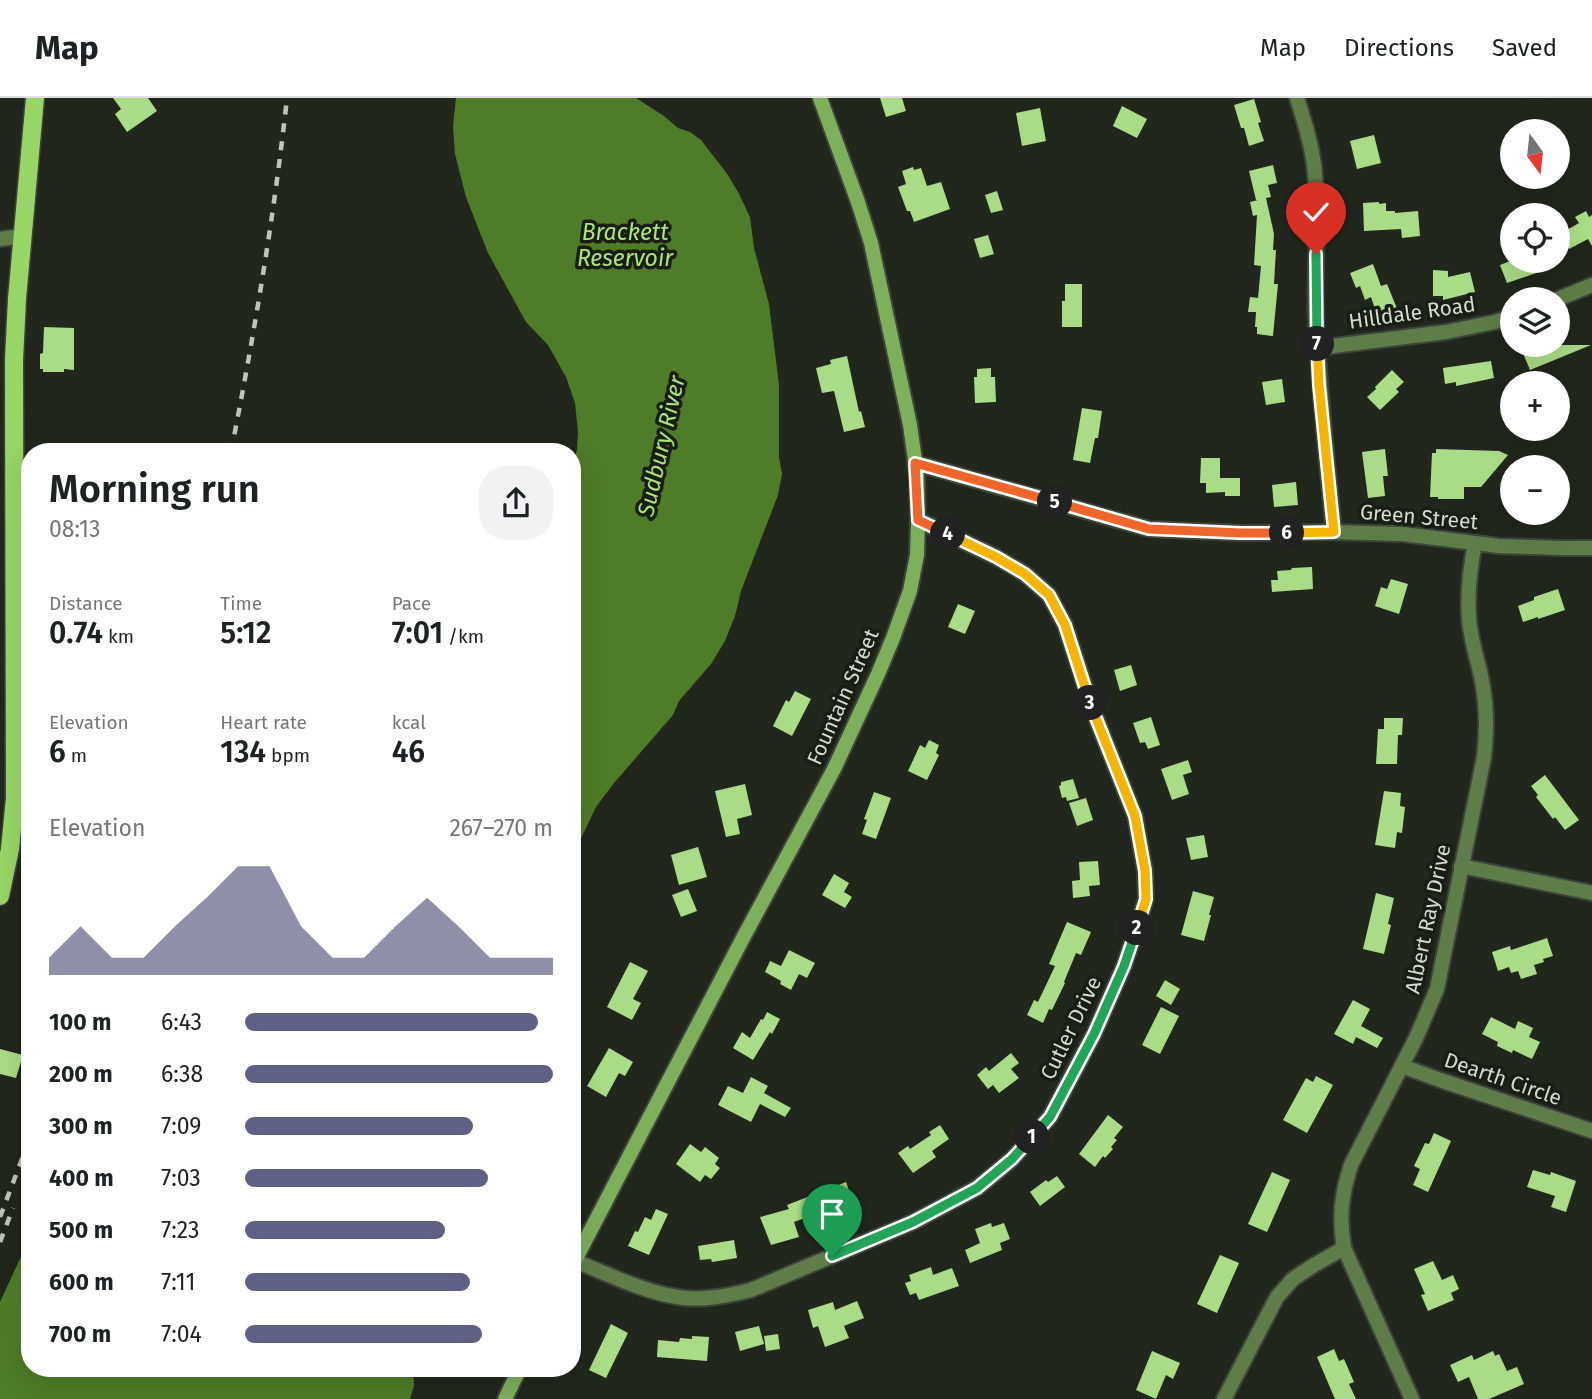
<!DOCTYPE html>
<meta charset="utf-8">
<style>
:root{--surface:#fff;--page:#f2f2f2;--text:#202124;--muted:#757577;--line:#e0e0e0;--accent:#606085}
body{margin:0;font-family:"Fira Sans",sans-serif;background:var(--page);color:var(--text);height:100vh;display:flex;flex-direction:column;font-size:26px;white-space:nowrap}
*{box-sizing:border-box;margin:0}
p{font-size:23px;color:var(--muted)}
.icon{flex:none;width:38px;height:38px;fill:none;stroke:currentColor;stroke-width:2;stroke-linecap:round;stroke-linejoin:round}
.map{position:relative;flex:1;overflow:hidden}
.drawer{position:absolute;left:21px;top:345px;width:560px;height:934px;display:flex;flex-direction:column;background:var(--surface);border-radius:28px;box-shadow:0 7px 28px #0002}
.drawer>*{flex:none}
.needle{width:46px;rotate:165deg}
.fabs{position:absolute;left:1500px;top:21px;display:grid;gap:14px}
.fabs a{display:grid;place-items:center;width:70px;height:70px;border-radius:50%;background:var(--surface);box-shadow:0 7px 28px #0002;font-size:35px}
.pin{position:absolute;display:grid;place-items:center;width:60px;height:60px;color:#fff;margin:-72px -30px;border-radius:50% 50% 50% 0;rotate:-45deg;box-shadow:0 0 7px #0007}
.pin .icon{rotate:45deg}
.km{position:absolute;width:35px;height:35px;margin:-18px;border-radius:50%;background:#222;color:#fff;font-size:19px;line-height:35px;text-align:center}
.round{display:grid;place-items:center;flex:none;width:74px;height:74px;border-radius:28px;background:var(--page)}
.head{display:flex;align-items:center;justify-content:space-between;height:119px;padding:0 28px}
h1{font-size:38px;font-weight:600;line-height:52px}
.stats{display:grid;grid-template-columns:repeat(3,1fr);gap:10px;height:119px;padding:7px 28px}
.stats div{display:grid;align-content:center}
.stats b{font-size:30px;font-weight:600}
.stats small{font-size:19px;font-weight:400}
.stats p{font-size:19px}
.chart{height:196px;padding:14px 28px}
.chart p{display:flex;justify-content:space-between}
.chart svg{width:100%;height:126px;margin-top:7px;fill:var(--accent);opacity:.7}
ul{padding:0 28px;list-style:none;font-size:23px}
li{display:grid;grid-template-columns:112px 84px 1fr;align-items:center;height:52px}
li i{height:18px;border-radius:9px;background:var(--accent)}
header{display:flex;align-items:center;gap:42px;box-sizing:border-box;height:98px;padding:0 35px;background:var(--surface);border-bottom:2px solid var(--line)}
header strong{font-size:33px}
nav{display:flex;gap:38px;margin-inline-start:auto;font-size:24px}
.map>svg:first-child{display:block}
.water{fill:#4f7c28}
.building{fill:#aadc87}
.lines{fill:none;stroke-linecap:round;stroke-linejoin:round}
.street-casing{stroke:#3e443a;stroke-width:18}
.secondary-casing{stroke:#3e443a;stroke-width:18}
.primary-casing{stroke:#3e443a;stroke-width:21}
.street{stroke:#5f7d49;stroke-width:14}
.secondary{stroke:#7eaf5b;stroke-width:14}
.primary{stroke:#97d667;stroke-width:18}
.rail{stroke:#c0c4bd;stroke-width:4.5;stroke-dasharray:9 9;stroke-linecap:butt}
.split-1-casing{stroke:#fff;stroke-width:14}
.split-2-casing{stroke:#fff;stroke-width:14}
.split-3-casing{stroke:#fff;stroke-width:14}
.split-4-casing{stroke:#fff;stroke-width:14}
.split-5-casing{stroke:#fff;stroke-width:14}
.split-6-casing{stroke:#fff;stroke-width:14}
.split-7-casing{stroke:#fff;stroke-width:14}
.split-8-casing{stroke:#fff;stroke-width:14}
.split-1{stroke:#22a559;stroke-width:9}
.split-2{stroke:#22a559;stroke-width:9}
.split-3{stroke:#f5b400;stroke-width:9}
.split-4{stroke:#f5b400;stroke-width:9}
.split-5{stroke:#f0652b;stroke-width:9}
.split-6{stroke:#f0652b;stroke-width:9}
.split-7{stroke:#f5b400;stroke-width:9}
.split-8{stroke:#22a559;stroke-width:9}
.labels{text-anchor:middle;stroke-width:7;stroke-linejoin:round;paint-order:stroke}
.street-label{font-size:21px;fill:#d6dad3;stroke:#181e14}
.water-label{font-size:23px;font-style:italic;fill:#a8e779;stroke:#181e14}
</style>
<header>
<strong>Map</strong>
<nav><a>Map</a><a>Directions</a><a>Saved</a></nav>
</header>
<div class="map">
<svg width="1592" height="1301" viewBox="0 0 1592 1301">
<rect width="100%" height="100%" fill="#21271d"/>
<g class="water">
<path d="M456 0H636L664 18 678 30 690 34 701 42 728 77 739 96 750 119 754 150 769 206 779 287V359L782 376 778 397 741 493 735 518 725 543 711 566 679 603 673 617 614 685 596 709 572 759V372L577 351 578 334 575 305 566 279 548 247 526 224 488 155 466 99 455 56 453 28Z"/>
<path d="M30 1145V1270L413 1271 414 1288 410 1301H0V1204L19 1163Z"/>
</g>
<g class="building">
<path d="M113 0H148L157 13 127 34 115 16 121 11Z"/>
<path d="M880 0H902L906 13 886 19Z"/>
<path d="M1254 1 1261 24 1258 25 1264 43 1249 48 1244 30H1241L1234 7Z"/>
<path d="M1122 8 1147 21 1137 40 1113 28Z"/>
<path d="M1040 10 1046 43 1022 48 1016 15Z"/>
<path d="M1374 37 1381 65 1357 71 1350 43Z"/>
<path d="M1273 67 1277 85 1268 87 1271 99 1266 100 1274 136 1273 152H1276L1274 186H1278L1273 238 1257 236V229H1255L1256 214H1248L1250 199 1258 200 1261 168 1254 167 1257 117 1253 118 1250 104 1258 102H1256L1249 73Z"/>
<path d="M913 69 914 72 921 70 927 88 941 84 950 111 914 124 910 113H907L898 89 906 86 902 73Z"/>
<path d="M997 93 1003 112 991 115 985 97Z"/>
<path d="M1379 104V106L1386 105V113H1395V115L1418 113 1420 138 1402 140 1401 131 1364 133 1363 105Z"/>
<path d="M1586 113 1589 119 1592 117V148L1588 141 1569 151 1560 136 1579 125 1575 119Z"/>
<path d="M988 137 994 156 980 160 974 141Z"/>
<path d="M1510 163H1538L1542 173 1507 185 1500 167Z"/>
<path d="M1373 166 1381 188 1387 186 1398 213 1382 219 1378 210 1375 211 1371 199 1365 202 1360 188 1356 190 1350 175Z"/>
<path d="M1433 172 1448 173V179L1470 174 1475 194 1443 202V198H1433Z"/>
<path d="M1065 186H1082V229H1062V203H1065Z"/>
<path d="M44 229 74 230V272L64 271V274H43V271H40V256L43 255Z"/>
<path d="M1539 247H1591L1530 272 1522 253Z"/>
<path d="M847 258 859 314 861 313 865 329 844 334 834 293 822 295 816 270 831 266 830 262Z"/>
<path d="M1491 263 1494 280 1456 288V284L1445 286 1443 270Z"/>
<path d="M991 270V279H995L996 304 975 305 974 279H977V271Z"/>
<path d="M1392 272 1404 284 1396 291 1399 294 1380 312 1367 299 1376 291 1375 289Z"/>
<path d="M1282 281 1285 304 1266 307 1262 284Z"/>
<path d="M1082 310 1102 313 1098 340H1095L1090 365 1073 362Z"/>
<path d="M1385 351 1388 378H1383L1385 398 1368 400 1362 354Z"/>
<path d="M1436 351 1499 353 1508 357 1481 389H1464V401H1438V399H1430L1432 355H1436Z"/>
<path d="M1201 360H1220V380H1240V398H1225V394L1206 395V385H1200Z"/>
<path d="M1296 384 1298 407 1274 409 1272 387Z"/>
<path d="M1312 469 1313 491 1272 494 1271 482H1278L1277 473 1291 472 1292 470Z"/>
<path d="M1391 481 1408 486 1399 516 1375 508 1381 489 1387 491Z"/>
<path d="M1558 491 1565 512 1538 521V519L1523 524 1518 508 1534 502V499Z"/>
<path d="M958 506 975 513 965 536 948 529Z"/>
<path d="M1131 567 1137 587 1120 593 1114 572Z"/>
<path d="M795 593 811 601 792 638 773 628 786 602 789 604Z"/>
<path d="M1151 619 1160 647 1148 651 1145 644 1140 645 1133 625Z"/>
<path d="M1384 620H1403L1402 637H1398L1397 666H1376L1378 631H1384Z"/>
<path d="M929 642 939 647 936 655 939 657 927 682 908 673 920 647 925 650Z"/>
<path d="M1188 662 1192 674 1183 677 1189 696 1172 702 1161 671Z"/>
<path d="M1545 677 1579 722 1565 732 1555 719 1553 721 1536 699 1538 697 1531 688Z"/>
<path d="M1073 681 1079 700 1067 703 1066 699 1062 700 1059 688 1061 687V684Z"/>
<path d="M745 686 752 717 737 721 740 736 726 739 715 693Z"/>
<path d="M1384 693 1401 695 1400 708 1405 709 1402 735 1397 734 1395 750 1375 747Z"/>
<path d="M874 694 891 700 876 741 862 736 867 722 864 721Z"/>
<path d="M1086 700 1093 722 1077 728 1069 705Z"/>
<path d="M1204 737 1208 759 1191 762 1186 740Z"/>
<path d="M698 749 707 779 679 787 671 757Z"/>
<path d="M1098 763 1100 787 1089 788 1090 798 1073 800 1072 783 1080 782 1079 764Z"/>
<path d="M834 776 849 785 844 794 852 799 845 810 822 797Z"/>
<path d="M688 791 697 813 681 819 672 797Z"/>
<path d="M1193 793 1214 799 1209 817H1211L1204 843 1181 837Z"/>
<path d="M1376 795 1394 800 1388 826 1391 827 1384 856 1363 851Z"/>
<path d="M1067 824 1091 834 1081 857 1076 855 1064 884 1065 885 1052 912 1049 911 1043 925 1027 917 1034 902 1038 904 1055 868 1049 866Z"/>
<path d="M1547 840 1553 858 1543 861 1544 864 1534 867 1537 876 1521 881 1518 873 1511 875 1509 869 1498 873 1492 854 1510 848 1511 852Z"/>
<path d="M789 852 815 865 807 880 799 876 791 892 780 886 781 883 765 874 770 863 781 868Z"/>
<path d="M630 864 648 873 633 901 641 905 632 922 607 909Z"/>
<path d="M1165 882 1180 891 1171 907 1156 898Z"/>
<path d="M1353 902 1370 911 1361 928 1383 940 1377 950 1356 939 1353 946 1334 936Z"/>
<path d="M1161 909 1179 918 1160 956 1142 947Z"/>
<path d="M767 914 780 921 772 936 770 934 753 962 733 950 742 934 750 940 761 921 763 922Z"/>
<path d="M1491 919 1515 931 1518 923 1533 930 1529 939 1540 944 1532 961 1513 952 1512 955 1497 948 1498 944 1482 936Z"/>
<path d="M609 950 633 964 625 978 619 975 606 999 587 988Z"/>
<path d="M0 951 23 957 16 980 0 976Z"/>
<path d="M1011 955 1019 965 1011 971 1019 980 999 995 993 987 988 991 977 977 986 969 989 973Z"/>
<path d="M1316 978 1333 987 1307 1035 1283 1022 1306 980 1313 984Z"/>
<path d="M751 979 768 988 764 995 791 1010 785 1019 760 1006 751 1024 718 1007 728 988 743 995Z"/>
<path d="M1108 1017 1123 1029 1114 1040 1117 1042 1111 1049 1113 1051 1105 1060 1103 1058 1095 1069 1079 1056Z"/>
<path d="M940 1027 949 1041 932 1053 936 1059 913 1075 898 1055 908 1048 910 1051 931 1037 929 1034Z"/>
<path d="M1434 1035 1451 1043 1428 1094 1413 1087 1420 1071 1414 1068 1425 1045 1429 1046Z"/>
<path d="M690 1046 701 1054 705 1049 719 1060 715 1066 720 1070 711 1081 705 1077 700 1084 676 1066Z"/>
<path d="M1533 1072 1550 1077 1551 1074 1576 1083 1566 1114 1551 1109 1555 1098 1527 1089Z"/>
<path d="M1272 1074 1290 1082 1267 1134 1248 1126Z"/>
<path d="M1057 1078 1065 1089 1040 1108 1030 1094 1046 1082 1048 1084Z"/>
<path d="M846 1084 855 1109 845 1113 846 1115 828 1122 824 1113 794 1124 799 1139 771 1147 760 1119 789 1111 787 1107Z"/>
<path d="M656 1111 668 1116 649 1157 628 1148 635 1133 638 1134 645 1119 651 1122Z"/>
<path d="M991 1125 992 1129 1004 1125 1010 1141 1000 1145 1002 1152 970 1165 965 1152 980 1145 975 1131Z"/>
<path d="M734 1142 737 1160 712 1164 711 1161 700 1162 698 1148Z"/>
<path d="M1220 1157 1239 1165 1217 1215 1197 1206Z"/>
<path d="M1433 1163 1442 1182 1453 1177 1459 1191 1451 1195 1454 1202 1428 1213 1421 1197 1425 1196 1414 1171Z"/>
<path d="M931 1169 933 1177 952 1170 959 1188 919 1202 916 1195 910 1197 905 1185 911 1183 909 1177Z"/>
<path d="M857 1203 864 1220 844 1228 849 1240 825 1249 818 1228 813 1230 808 1212 833 1204 835 1212Z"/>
<path d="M611 1226 628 1235 606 1280 589 1272Z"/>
<path d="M759 1228 764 1246 740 1253 735 1234Z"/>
<path d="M778 1236 780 1251 766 1253 764 1238Z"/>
<path d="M692 1238 709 1239 707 1263 657 1259 658 1242 679 1244 680 1240 692 1241Z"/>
<path d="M1334 1251 1339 1263 1344 1261 1354 1284 1349 1286 1356 1301H1335L1317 1259Z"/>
<path d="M1152 1253 1180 1265 1173 1281 1166 1277 1156 1301 1136 1292Z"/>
<path d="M1493 1253 1495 1258 1499 1256 1507 1273 1517 1269 1524 1286 1489 1301H1478L1469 1279 1458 1284 1450 1267 1472 1257 1474 1262Z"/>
</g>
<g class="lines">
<defs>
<g id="street">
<path d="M1297 0C1304 22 1311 44 1314 67 1320 118 1314 170 1316 221 1319 293 1327 363 1334 434"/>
<path d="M0 141 22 138"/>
<path d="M1558 201 1592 187"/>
<path d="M1317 250 1446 234 1495 224 1512 218"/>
<path d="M915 365 1149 431 1241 435 1334 434 1403 436 1499 448 1561 450H1592"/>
<path d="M1461 768 1592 795"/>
<path d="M1402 968 1440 982 1592 1033"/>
<path d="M575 1163C608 1176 641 1193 677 1199 702 1203 727 1198 751 1192L913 1124 977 1090 1012 1061 1050 1019 1094 936 1124 868 1146 801 1145 773 1135 718 1092 610 1065 527 1049 497 1025 476 996 459 918 422"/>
<path d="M1224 1301 1277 1199 1293 1181 1314 1167 1344 1150"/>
<path d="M1412 1301 1344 1150C1339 1119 1341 1098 1351 1067L1416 940 1437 891 1484 659C1487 634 1487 609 1482 583 1478 562 1470 541 1469 520 1467 494 1470 470 1475 445"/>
</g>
<g id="secondary">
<path d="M572 1168 743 840 834 671 878 576 893 540 910 493 917 457 918 422 917 376 910 327 871 145 858 104 820 0"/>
<path d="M505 1301 520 1270"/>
</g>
<path id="primary" d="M0 798 10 751 15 700 14 262 17 201 35 0"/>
</defs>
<use href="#street" class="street-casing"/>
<use href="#secondary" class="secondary-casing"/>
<use href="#primary" class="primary-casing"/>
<use href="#street" class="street"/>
<use href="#secondary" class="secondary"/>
<use href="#primary" class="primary"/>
<g class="rail">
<path d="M231 354C254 237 274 119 287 0"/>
<path d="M0 1119 30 1040"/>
<path d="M0 1144 13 1110"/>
</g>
</g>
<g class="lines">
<defs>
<path id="split-1" d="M832 1158 913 1124 977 1090 1012 1061 1032 1039"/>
<path id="split-2" d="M1032 1039 1050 1019 1094 936 1124 868 1137 830"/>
<path id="split-3" d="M1090 605 1135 718 1145 773 1146 801 1137 830"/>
<path id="split-4" d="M948 436 996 459 1025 476 1049 497 1065 527 1090 605"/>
<path id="split-5" d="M948 436 918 422 915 365 1055 404"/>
<path id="split-6" d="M1055 404 1149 431 1241 435H1287"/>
<path id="split-7" d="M1287 435 1334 434 1319 287 1317 246"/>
<path id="split-8" d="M1316 156 1317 246"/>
</defs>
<use href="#split-1" class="split-1-casing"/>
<use href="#split-2" class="split-2-casing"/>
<use href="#split-3" class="split-3-casing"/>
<use href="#split-4" class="split-4-casing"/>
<use href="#split-5" class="split-5-casing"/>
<use href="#split-6" class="split-6-casing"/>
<use href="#split-7" class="split-7-casing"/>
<use href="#split-8" class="split-8-casing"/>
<use href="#split-1" class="split-1"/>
<use href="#split-2" class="split-2"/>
<use href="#split-3" class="split-3"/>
<use href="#split-4" class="split-4"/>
<use href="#split-5" class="split-5"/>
<use href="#split-6" class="split-6"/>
<use href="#split-7" class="split-7"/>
<use href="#split-8" class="split-8"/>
</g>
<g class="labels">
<g class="street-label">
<text transform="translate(1412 215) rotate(-8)" y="7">Hilldale Road</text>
<text transform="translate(1419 419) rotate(5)" y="7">Green Street</text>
<text transform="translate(843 599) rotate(-66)" y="7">Fountain Street</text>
<text transform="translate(1428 821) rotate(-78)" y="7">Albert Ray Drive</text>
<text transform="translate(1071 930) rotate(-64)" y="7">Cutler Drive</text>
<text transform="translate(1503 981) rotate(19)" y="7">Dearth Circle</text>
</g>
<g class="water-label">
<text x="625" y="142">Brackett<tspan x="625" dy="26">Reservoir</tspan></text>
<text transform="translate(661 348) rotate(-77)" y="8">Sudbury River</text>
</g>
</g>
</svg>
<div class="fabs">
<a><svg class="needle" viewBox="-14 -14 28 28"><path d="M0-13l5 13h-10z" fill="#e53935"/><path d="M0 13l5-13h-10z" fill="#757577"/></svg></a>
<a><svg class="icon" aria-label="locate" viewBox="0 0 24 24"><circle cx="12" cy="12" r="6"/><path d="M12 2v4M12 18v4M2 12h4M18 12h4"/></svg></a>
<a><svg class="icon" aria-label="layers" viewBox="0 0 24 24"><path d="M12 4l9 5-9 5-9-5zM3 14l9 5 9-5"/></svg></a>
<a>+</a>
<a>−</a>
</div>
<div class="pin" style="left:832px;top:1158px;background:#1e9e55"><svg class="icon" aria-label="arrive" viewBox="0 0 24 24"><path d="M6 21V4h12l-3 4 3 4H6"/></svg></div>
<div class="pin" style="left:1316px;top:156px;background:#d93025"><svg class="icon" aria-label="check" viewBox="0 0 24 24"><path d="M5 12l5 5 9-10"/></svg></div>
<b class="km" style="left:1032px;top:1039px">1</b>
<b class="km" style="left:1137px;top:830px">2</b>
<b class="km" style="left:1090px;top:605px">3</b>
<b class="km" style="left:948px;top:436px">4</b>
<b class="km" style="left:1055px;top:404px">5</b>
<b class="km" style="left:1287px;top:435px">6</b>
<b class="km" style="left:1317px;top:246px">7</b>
<section class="drawer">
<div class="head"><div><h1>Morning run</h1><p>08:13</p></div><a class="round"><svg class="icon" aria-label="share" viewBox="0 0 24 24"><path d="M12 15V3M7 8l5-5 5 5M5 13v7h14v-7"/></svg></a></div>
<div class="stats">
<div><p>Distance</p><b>0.74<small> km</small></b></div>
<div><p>Time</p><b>5:12</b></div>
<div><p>Pace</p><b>7:01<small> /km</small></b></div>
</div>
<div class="stats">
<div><p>Elevation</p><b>6<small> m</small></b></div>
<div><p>Heart rate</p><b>134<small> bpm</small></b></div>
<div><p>kcal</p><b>46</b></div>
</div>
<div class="chart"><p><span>Elevation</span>267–270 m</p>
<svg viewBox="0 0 160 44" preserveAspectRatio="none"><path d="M0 44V38L10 27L20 38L30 38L40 27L50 17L60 6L70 6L80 27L90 38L100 38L110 27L120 17L130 27L140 38L150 38L160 38V44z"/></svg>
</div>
<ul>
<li><b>100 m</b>6:43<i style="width:95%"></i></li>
<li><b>200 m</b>6:38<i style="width:100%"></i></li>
<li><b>300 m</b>7:09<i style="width:74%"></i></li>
<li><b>400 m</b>7:03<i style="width:79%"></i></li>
<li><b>500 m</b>7:23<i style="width:65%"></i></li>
<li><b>600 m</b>7:11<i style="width:73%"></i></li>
<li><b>700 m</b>7:04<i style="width:77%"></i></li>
</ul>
</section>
</div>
